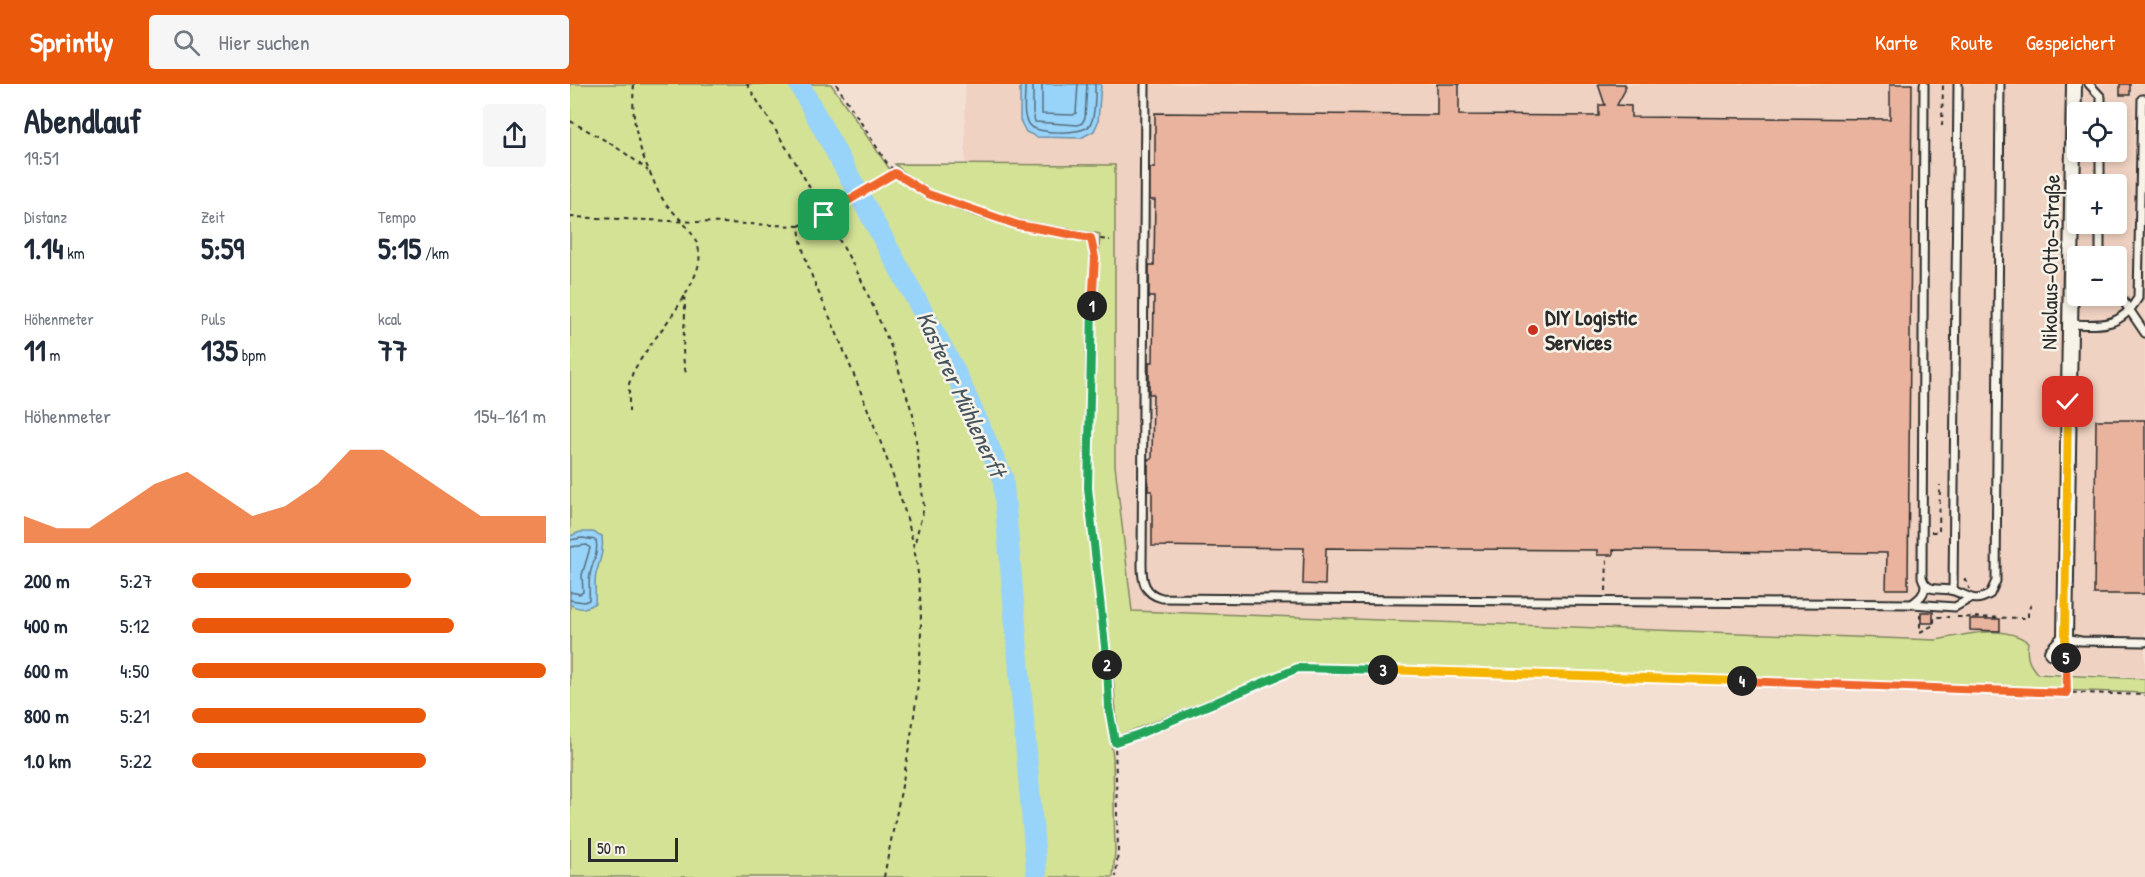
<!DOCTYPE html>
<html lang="de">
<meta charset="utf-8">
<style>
:root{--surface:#fff;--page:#f6f6f7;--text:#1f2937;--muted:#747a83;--accent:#ea580c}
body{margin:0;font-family:"Patrick Hand",sans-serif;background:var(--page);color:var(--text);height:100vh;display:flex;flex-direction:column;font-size:22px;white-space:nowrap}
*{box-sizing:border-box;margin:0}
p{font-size:20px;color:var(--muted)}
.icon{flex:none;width:33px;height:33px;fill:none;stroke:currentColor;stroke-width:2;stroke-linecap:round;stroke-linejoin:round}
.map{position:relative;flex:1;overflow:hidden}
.details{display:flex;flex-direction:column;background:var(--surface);width:570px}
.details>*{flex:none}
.buttons{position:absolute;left:1497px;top:18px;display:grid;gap:12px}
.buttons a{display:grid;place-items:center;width:60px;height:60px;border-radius:6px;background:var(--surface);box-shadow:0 3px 9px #0003;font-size:30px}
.scale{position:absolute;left:18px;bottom:15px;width:90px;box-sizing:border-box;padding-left:6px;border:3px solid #2b2b2b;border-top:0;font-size:16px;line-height:21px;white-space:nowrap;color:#2b2b2b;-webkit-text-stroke:4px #f7f3e8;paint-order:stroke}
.pin{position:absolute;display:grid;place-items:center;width:51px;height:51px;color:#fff;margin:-26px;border-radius:12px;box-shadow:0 3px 9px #0006}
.km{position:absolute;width:30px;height:30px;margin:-15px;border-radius:50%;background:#222;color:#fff;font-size:16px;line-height:30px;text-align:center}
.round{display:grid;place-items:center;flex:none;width:63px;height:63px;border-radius:6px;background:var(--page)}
.head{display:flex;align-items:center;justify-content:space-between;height:102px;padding:0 24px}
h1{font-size:33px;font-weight:700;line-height:45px}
.metrics{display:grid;grid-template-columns:repeat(3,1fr);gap:9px;height:102px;padding:6px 24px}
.metrics div{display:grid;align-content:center}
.metrics b{font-size:30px;font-weight:700}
.metrics small{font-size:16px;font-weight:400}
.metrics p{font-size:16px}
.chart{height:168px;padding:12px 24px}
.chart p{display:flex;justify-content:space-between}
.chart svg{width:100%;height:108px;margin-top:6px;fill:var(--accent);opacity:.7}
ul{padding:0 24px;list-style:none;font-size:20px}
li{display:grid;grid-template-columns:96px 72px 1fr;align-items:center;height:45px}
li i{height:15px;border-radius:8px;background:var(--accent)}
header{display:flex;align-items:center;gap:36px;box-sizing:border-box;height:84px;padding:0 30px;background:var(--accent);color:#fff}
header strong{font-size:28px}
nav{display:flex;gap:33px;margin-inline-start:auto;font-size:21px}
.search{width:420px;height:54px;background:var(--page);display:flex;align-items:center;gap:15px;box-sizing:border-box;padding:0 21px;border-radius:6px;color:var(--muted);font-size:22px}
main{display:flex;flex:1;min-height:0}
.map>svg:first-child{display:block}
.built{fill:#f0d2c2;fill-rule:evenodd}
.green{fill:#d4e295;stroke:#808660;stroke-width:1.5}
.water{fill:#98d3f9;stroke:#6c90a7;stroke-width:1.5}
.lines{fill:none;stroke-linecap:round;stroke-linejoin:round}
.shore{stroke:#576e7d;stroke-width:1.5}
.river{stroke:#98d3f9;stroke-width:21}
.building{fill:#e9b39e;stroke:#2b2b2b;stroke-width:1.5}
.service-casing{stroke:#2b2b2b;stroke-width:11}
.minor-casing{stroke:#2b2b2b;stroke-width:18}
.path{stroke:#2b2b2b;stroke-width:2;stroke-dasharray:4.5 4.5;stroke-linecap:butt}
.service{stroke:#f7f3e8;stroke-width:7}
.minor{stroke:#f7f3e8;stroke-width:14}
.split-1-casing{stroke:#fff;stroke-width:12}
.split-2-casing{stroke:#fff;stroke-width:12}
.split-3-casing{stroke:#fff;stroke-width:12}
.split-4-casing{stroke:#fff;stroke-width:12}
.split-5-casing{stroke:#fff;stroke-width:12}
.split-6-casing{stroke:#fff;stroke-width:12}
.split-1{stroke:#f0652b;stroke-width:8}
.split-2{stroke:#22a559;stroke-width:8}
.split-3{stroke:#22a559;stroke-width:8}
.split-4{stroke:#f5b400;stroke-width:8}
.split-5{stroke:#f0652b;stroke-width:8}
.split-6{stroke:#f5b400;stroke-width:8}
.poi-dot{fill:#c8321e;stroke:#f7f3e8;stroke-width:2}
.labels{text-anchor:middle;stroke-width:5;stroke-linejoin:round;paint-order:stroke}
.street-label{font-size:22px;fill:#2b2b2b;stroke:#f7f3e8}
.poi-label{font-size:22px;font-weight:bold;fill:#2b2b2b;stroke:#f7f3e8;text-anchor:start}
.water-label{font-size:24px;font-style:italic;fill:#46555e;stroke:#f7f3e8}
</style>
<header>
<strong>Sprintly</strong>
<div class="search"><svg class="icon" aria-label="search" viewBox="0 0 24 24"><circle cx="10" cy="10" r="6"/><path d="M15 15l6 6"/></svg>Hier suchen</div>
<nav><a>Karte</a><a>Route</a><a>Gespeichert</a></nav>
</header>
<main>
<section class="details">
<div class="head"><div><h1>Abendlauf</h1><p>19:51</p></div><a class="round"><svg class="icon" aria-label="share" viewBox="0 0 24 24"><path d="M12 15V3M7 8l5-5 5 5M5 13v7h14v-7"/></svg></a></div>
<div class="metrics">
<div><p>Distanz</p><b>1.14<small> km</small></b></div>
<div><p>Zeit</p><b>5:59</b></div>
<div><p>Tempo</p><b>5:15<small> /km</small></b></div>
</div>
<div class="metrics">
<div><p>Höhenmeter</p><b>11<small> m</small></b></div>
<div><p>Puls</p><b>135<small> bpm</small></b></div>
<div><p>kcal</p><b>77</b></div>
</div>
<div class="chart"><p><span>Höhenmeter</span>154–161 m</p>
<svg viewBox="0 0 160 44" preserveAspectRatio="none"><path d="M0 44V33L10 38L20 38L30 29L40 20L50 15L60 24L70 33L80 29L90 20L100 6L110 6L120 15L130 24L140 33L150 33L160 33V44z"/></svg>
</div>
<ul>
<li><b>200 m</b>5:27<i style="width:62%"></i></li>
<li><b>400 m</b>5:12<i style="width:74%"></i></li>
<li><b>600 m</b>4:50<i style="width:100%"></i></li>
<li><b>800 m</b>5:21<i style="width:66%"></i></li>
<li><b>1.0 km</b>5:22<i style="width:66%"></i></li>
</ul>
</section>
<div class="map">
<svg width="1575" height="793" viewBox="0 0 1575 793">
<rect width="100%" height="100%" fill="#f3e0d2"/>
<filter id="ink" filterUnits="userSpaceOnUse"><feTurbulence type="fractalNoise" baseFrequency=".0167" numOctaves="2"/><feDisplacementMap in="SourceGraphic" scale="12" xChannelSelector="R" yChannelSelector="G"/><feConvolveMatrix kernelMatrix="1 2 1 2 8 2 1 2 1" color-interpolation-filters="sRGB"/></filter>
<g filter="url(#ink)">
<path class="built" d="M395 0H1575V593L1458 587 1459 557 1452 554 1370 558 562 527 545 381V82L395 80ZM1508 28H1546V68H1508ZM1508 100H1546V140H1508ZM1508 172H1546V212H1508Z"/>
<g class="green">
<path d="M0 0H226L380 287 428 395 464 793H0Z"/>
<path d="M234 0H261L325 93 357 114 405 132 447 144 511 155 519 160 521 175 516 266 515 379 533 564 536 624 543 673 545 767 543 793H469L435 393 388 284 293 99Z"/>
<path d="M325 80 545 81V381L562 527 1366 556C1395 551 1433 539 1458 558 1456 572 1458 580 1468 590L1575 595V609L728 581 548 652 541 569 538 563 521 404 522 276 530 150C470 141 367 127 325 80Z"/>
</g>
<g class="water">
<path d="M450 0H531L528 38 524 47 511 54 467 53 456 48 450 36Z"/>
<path d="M10 448H23L32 452C34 467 30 476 26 490 24 499 26 510 25 519 17 525 8 526 0 520V452Z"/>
</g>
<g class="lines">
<g class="shore">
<path d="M455 0C456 12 451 31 459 41 466 50 513 51 520 41 526 31 525 11 525 0"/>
<path d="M463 0V29L465 38 508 41 512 39 515 34 517 0"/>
<path d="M472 0V30L503 31 506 29 508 0"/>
<path d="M0 456 12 454 26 456C29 470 22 478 20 491 18 499 20 508 19 516L14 518 0 516"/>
<path d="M0 463 17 461 20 464 12 491 13 508 10 510 0 508"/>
</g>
<path class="river" d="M229 0 384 285 433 394 467 793"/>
</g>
<g class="building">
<path d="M867 0H889V31L1029 32V21H1035L1028 0H1055V6L1047 21 1061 22V33L1320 35V0H1342L1338 505H1316L1317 469 1043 466V471H1027V466L756 464 755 501 733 500 734 464 582 462V407H578V375H582L583 310H579V278H583L584 213H579V181H584L585 116H580V84H585V29L867 31Z"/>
<rect x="1550" y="0" width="10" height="11"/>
<path d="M1526 336H1575V510H1524Z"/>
<rect x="1351" y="528" width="12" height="11"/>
<path d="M1400 535H1430V547L1400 546Z"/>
</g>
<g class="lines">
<defs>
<g id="service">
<path d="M575 0 572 481C572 496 574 510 592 514L1342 520 1385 523 1399 515"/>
<path d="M1354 0 1352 493C1357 511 1371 502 1384 507 1400 512 1403 520 1420 510L1426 497 1430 0"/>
<path d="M1519 0 1531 13V28"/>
<path d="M1530 100V68"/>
<path d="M1530 172V140"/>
<path d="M1546 206 1575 249"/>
<path d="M1500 240C1532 241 1550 244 1568 214L1572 15H1575"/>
<path d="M1383 506 1388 0"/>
<path d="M1342 520C1350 514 1355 510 1355 501"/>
<path d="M1495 554 1511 557 1575 558"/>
</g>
<path id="minor" d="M1482 568 1495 554 1504 0"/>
</defs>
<use href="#service" class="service-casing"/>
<use href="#minor" class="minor-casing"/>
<g class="path">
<path d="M177 0 227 81 290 193 322 265 343 331 354 423 344 462"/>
<path d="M266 0 317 79C355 124 481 151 540 156"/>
<path d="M0 37C28 52 54 66 78 87"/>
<path d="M1372 42 1373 0"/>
<path d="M0 133 229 142"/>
<path d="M521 154 525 174 520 264 518 404 536 564 539 624 545 658 548 766 546 793"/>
<path d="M114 212C118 239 108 266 117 292"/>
<path d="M59 328V300L63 288C82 254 117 219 128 183 136 154 109 137 94 117 89 110 85 101 82 93 67 62 61 34 64 0"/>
<path d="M1361 448H1369L1370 401"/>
<path d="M1394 495 1398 499 1399 505"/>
<path d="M1036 507 1037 473"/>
<path d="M1350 530V548L1364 541V533H1379"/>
<path d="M1387 533 1458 534V527L1461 521"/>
<path d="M1496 573 1497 609"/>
<path d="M545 658 569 650 728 584 1575 611"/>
<path d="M314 793C336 675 372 547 335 428 316 368 291 308 267 250 253 216 232 179 229 142L272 122 325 89"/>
</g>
<use href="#service" class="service"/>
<use href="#minor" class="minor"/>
</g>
</g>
<g class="lines" filter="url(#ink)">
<defs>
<path id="split-1" d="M254 131 325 89 358 110 448 141 521 154 525 174 522 222"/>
<path id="split-2" d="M522 222 518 404 537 581"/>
<path id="split-3" d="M537 581 539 624 545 658 569 650 728 584 813 586"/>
<path id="split-4" d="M813 586 1172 597"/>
<path id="split-5" d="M1172 597 1497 609 1496 574"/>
<path id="split-6" d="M1496 574 1495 554 1498 318"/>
</defs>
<use href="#split-1" class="split-1-casing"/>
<use href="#split-2" class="split-2-casing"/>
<use href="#split-3" class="split-3-casing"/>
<use href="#split-4" class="split-4-casing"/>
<use href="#split-5" class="split-5-casing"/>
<use href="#split-6" class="split-6-casing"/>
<use href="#split-1" class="split-1"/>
<use href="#split-2" class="split-2"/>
<use href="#split-3" class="split-3"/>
<use href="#split-4" class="split-4"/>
<use href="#split-5" class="split-5"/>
<use href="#split-6" class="split-6"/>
</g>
<circle class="poi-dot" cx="963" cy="246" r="6"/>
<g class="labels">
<g class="street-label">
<text transform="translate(1480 178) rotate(-89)" y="8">Nikolaus-Otto-Straße</text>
</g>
<g class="poi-label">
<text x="975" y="241">DIY Logistic<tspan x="975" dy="25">Services</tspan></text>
</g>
<g class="water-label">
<text transform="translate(391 310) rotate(65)" y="8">Kasterer Mühlenerft</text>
</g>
</g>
</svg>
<div class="buttons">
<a><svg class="icon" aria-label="locate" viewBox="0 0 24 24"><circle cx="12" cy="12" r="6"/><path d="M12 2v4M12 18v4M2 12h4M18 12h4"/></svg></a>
<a>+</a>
<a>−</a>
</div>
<div class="scale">50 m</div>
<div class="pin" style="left:254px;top:131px;background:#1e9e55"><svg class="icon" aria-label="arrive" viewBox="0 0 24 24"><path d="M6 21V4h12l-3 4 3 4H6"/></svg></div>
<div class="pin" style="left:1498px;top:318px;background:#d93025"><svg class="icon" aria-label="check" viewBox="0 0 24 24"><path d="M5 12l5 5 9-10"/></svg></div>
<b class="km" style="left:522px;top:222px">1</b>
<b class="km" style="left:537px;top:581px">2</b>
<b class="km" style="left:813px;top:586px">3</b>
<b class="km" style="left:1172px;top:597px">4</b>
<b class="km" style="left:1496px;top:574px">5</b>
</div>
</main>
